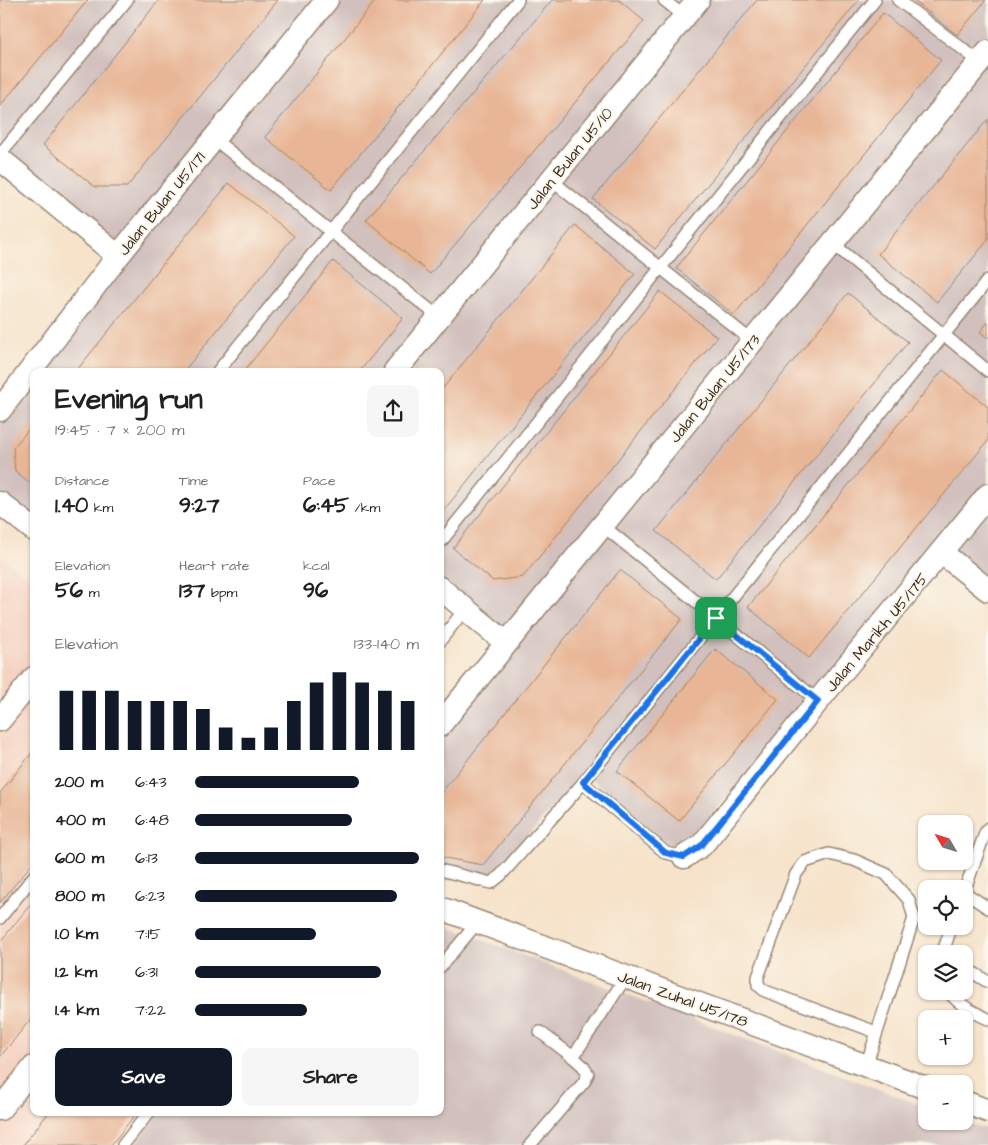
<!DOCTYPE html>
<meta charset="utf-8">
<style>
:root{--surface:#fff;--page:#f6f6f6;--text:#202124;--muted:#757577;--accent:#111827}
body{margin:0;font-family:"Architects Daughter",sans-serif;background:var(--page);color:var(--text);height:100vh;display:flex;flex-direction:column;font-size:19px;white-space:nowrap}
*{box-sizing:border-box;margin:0}
p{font-size:16px;color:var(--muted)}
.icon{flex:none;width:28px;height:28px;fill:none;stroke:currentColor;stroke-width:2;stroke-linecap:round;stroke-linejoin:round}
.map{position:relative;flex:1;overflow:hidden}
.drawer{position:absolute;left:30px;top:368px;width:414px;height:748px;display:flex;flex-direction:column;background:var(--surface);border-radius:10px;box-shadow:0 1px 4px #0004}
.drawer>*{flex:none}
.needle{width:32px;rotate:309deg}
.controls{position:absolute;left:918px;top:815px;display:grid;gap:10px}
.controls a{display:grid;place-items:center;width:55px;height:55px;border-radius:10px;background:var(--surface);box-shadow:0 1px 4px #0004;font-size:25px}
.pin{position:absolute;display:grid;place-items:center;width:42px;height:42px;color:#fff;margin:-21px;border-radius:10px;box-shadow:0 2px 8px #0006}
.round{display:grid;place-items:center;flex:none;width:52px;height:52px;border-radius:10px;background:var(--page)}
.head{display:flex;align-items:center;justify-content:space-between;height:85px;padding:0 25px}
h1{font-size:28px;font-weight:800;line-height:38px}
.figures{display:grid;grid-template-columns:repeat(3,1fr);gap:8px;height:85px;padding:5px 25px}
.figures div{display:grid;align-content:center}
.figures b{font-size:21px;font-weight:800}
.figures small{font-size:14px;font-weight:400}
.figures p{font-size:14px}
.chart{height:140px;padding:10px 25px}
.chart p{display:flex;justify-content:space-between}
.chart svg{width:100%;height:90px;margin-top:5px;stroke:var(--accent);stroke-width:6}
.action{display:flex;gap:10px;margin-top:auto;padding:10px 25px}
.action a{flex:1;height:58px;border-radius:10px;background:var(--accent);color:#fff;font-size:20px;font-weight:800;line-height:58px;text-align:center}
.action a+a{background:var(--page);color:var(--text)}
ul{padding:0 25px;list-style:none;font-size:16px}
li{display:grid;grid-template-columns:80px 60px 1fr;align-items:center;height:38px}
li i{height:12px;border-radius:6px;background:var(--accent)}
.map>svg:first-child{display:block}
.built{fill:#f5d3c2}
.industrial{fill:#d1c0bd}
.building{fill:#e8b696}
.lines{fill:none;stroke-linecap:round;stroke-linejoin:round}
.service-casing{stroke:#988674;stroke-width:14}
.minor-casing{stroke:#988674;stroke-width:25}
.service{stroke:#fff;stroke-width:11}
.minor{stroke:#fff;stroke-width:22}
.route-casing{stroke:#fff;stroke-width:10}
.route{stroke:#1a73e8;stroke-width:6}
.labels{text-anchor:middle;stroke-width:4;stroke-linejoin:round;paint-order:stroke}
.street-label{font-size:16px;fill:#3b2a1e;stroke:#fbf7ec}
</style>
<div class="map">
<svg width="988" height="1145" viewBox="0 0 988 1145">
<rect width="100%" height="100%" fill="#fbf7ec"/>
<filter id="ink" filterUnits="userSpaceOnUse"><feTurbulence type="fractalNoise" baseFrequency=".02" numOctaves="2"/><feDisplacementMap in="SourceGraphic" scale="10" xChannelSelector="R" yChannelSelector="G"/><feConvolveMatrix kernelMatrix="1 2 1 2 8 2 1 2 1" color-interpolation-filters="sRGB"/></filter>
<filter id="wash" filterUnits="userSpaceOnUse"><feTurbulence type="fractalNoise" baseFrequency=".0096" numOctaves="4" result="noise"/><feDisplacementMap in="SourceGraphic" scale="20" xChannelSelector="R" yChannelSelector="G"/><feGaussianBlur stdDeviation="1.12" result="paint"/><feColorMatrix in="noise" values="0 0 0 0 0 0 0 0 0 0 0 0 0 0 0 0 0 1.4 0 .05"/><feComposite in="paint" operator="in"/></filter>
<g filter="url(#wash)">
<rect width="100%" height="100%" fill="#f6e3ca"/>
<path class="built" d="M0 555 34 582V1111H142L115 1145H0Z"/>
<g class="industrial">
<path d="M0 0H988V580L939 540 694 837 670 846 583 772 502 866 488 877 440 864V737L516 643 440 579V371H41L129 254 0 143Z"/>
<path d="M34 381V519L0 492V426Z"/>
<path d="M440 924 926 1107V1121H964L988 1130V1145H134L161 1111H440Z"/>
</g>
<g id="blocks">
<g class="building">
<path d="M0 0H88L0 106Z"/>
<path d="M159 0H278L127 187H95L43 145Z"/>
<path d="M376 0H485L331 190 265 137Z"/>
<path d="M552 0H619L644 21 430 274 366 220Z"/>
<path d="M757 0H859L655 249 593 199Z"/>
<path d="M913 0H986L957 35Z"/>
<path d="M883 13 941 60 734 315 676 268Z"/>
<path d="M988 119V240L937 302 878 254Z"/>
<path d="M229 183 294 236 184 371H76Z"/>
<path d="M575 225 635 274 440 515V392Z"/>
<path d="M333 261 403 318 360 371H244Z"/>
<path d="M660 291 717 337 523 577 493 581 453 548Z"/>
<path d="M848 293 908 342 716 579 656 531Z"/>
<path d="M988 322V338L980 332Z"/>
<path d="M943 370 988 407V441L809 658 748 607Z"/>
<path d="M34 423V486L15 471 13 448Z"/>
<path d="M620 570 682 619 483 865 440 857V794Z"/>
<path d="M715 649 778 699 679 821 617 771Z"/>
<path d="M34 750V861L0 903V793Z"/>
<path d="M34 900V1015L0 1057V942Z"/>
<path d="M50 1111H138L111 1145H23Z"/>
</g>
</g>
</g>
<g filter="url(#ink)">
<use href="#blocks" fill-opacity="0" stroke="#988674" stroke-width="1"/>
<g class="lines">
<defs>
<g id="service">
<path d="M664 0 685 17"/>
<path d="M898 0 980 62"/>
<path d="M214 139 439 317"/>
<path d="M0 154 127 0"/>
<path d="M551 180 752 341"/>
<path d="M832 243 988 371"/>
<path d="M218 371 518 0"/>
<path d="M602 525 818 701"/>
<path d="M440 543 875 0"/>
<path d="M440 641 465 609"/>
<path d="M583 783 666 853 684 857"/>
<path d="M440 870 491 883 501 875 583 783 988 280"/>
<path d="M964 892 985 833 988 828"/>
<path d="M964 892 988 908"/>
<path d="M0 918 34 876"/>
<path d="M942 954 952 926"/>
<path d="M440 967 478 922"/>
<path d="M964 967 988 982"/>
<path d="M948 991C959 1005 973 1012 988 1019"/>
<path d="M540 1032 573 1057"/>
<path d="M866 1066 914 918 909 900 886 874 854 860 829 854 805 862 796 874 758 977V985L765 991 876 1032"/>
<path d="M123 1145 150 1111"/>
<path d="M530 1145 584 1082 588 1074 583 1066 573 1057 626 977"/>
</g>
<g id="minor">
<path d="M0 159 118 256"/>
<path d="M395 371 698 0"/>
<path d="M0 410 118 256 327 0"/>
<path d="M0 503 34 530"/>
<path d="M941 552 988 590"/>
<path d="M440 588 506 643"/>
<path d="M0 720 34 678"/>
<path d="M440 725 988 52"/>
<path d="M684 857 702 845 818 701 988 495"/>
<path d="M440 908 926 1088"/>
<path d="M964 1102 988 1111"/>
<path d="M0 1109 34 1067"/>
</g>
</defs>
<use href="#service" class="service-casing"/>
<use href="#minor" class="minor-casing"/>
<use href="#service" class="service"/>
<use href="#minor" class="minor"/>
</g>
</g>
<g class="lines" filter="url(#ink)">
<defs>
<path id="route" d="M716 618 818 701 702 845 684 857 666 853 583 782Z"/>
</defs>
<use href="#route" class="route-casing"/>
<use href="#route" class="route"/>
</g>
<g class="labels">
<g class="street-label">
<text transform="translate(569 158) rotate(-51)" y="6">Jalan Bulan U5/10</text>
<text transform="translate(161 203) rotate(-51)" y="6">Jalan Bulan U5/171</text>
<text transform="translate(714 388) rotate(-51)" y="6">Jalan Bulan U5/173</text>
<text transform="translate(876 632) rotate(-50)" y="6">Jalan Marikh U5/175</text>
<text transform="translate(683 998) rotate(20)" y="6">Jalan Zuhal U5/178</text>
</g>
</g>
</svg>
<div class="controls">
<a><svg class="needle" viewBox="-14 -14 28 28"><path d="M0-13l5 13h-10z" fill="#e53935"/><path d="M0 13l5-13h-10z" fill="#757577"/></svg></a>
<a><svg class="icon" aria-label="locate" viewBox="0 0 24 24"><circle cx="12" cy="12" r="6"/><path d="M12 2v4M12 18v4M2 12h4M18 12h4"/></svg></a>
<a><svg class="icon" aria-label="layers" viewBox="0 0 24 24"><path d="M12 4l9 5-9 5-9-5zM3 14l9 5 9-5"/></svg></a>
<a>+</a>
<a>−</a>
</div>
<div class="pin" style="left:716px;top:618px;background:#1e9e55"><svg class="icon" aria-label="arrive" viewBox="0 0 24 24"><path d="M6 21V4h12l-3 4 3 4H6"/></svg></div>
<section class="drawer">
<div class="head"><div><h1>Evening run</h1><p>19:45 · 7 × 200 m</p></div><a class="round"><svg class="icon" aria-label="share" viewBox="0 0 24 24"><path d="M12 15V3M7 8l5-5 5 5M5 13v7h14v-7"/></svg></a></div>
<div class="figures">
<div><p>Distance</p><b>1.40<small> km</small></b></div>
<div><p>Time</p><b>9:27</b></div>
<div><p>Pace</p><b>6:45<small> /km</small></b></div>
</div>
<div class="figures">
<div><p>Elevation</p><b>56<small> m</small></b></div>
<div><p>Heart rate</p><b>137<small> bpm</small></b></div>
<div><p>kcal</p><b>96</b></div>
</div>
<div class="chart"><p><span>Elevation</span>133–140 m</p>
<svg viewBox="0 0 160 44" preserveAspectRatio="none"><path d="M5 44V15M15 44V15M25 44V15M35 44V20M45 44V20M55 44V20M65 44V24M75 44V33M85 44V38M95 44V33M105 44V20M115 44V11M125 44V6M135 44V11M145 44V15M155 44V20"/></svg>
</div>
<ul>
<li><b>200 m</b>6:43<i style="width:73%"></i></li>
<li><b>400 m</b>6:48<i style="width:70%"></i></li>
<li><b>600 m</b>6:13<i style="width:100%"></i></li>
<li><b>800 m</b>6:23<i style="width:90%"></i></li>
<li><b>1.0 km</b>7:15<i style="width:54%"></i></li>
<li><b>1.2 km</b>6:31<i style="width:83%"></i></li>
<li><b>1.4 km</b>7:22<i style="width:50%"></i></li>
</ul>
<div class="action"><a>Save</a><a>Share</a></div>
</section>
</div>
